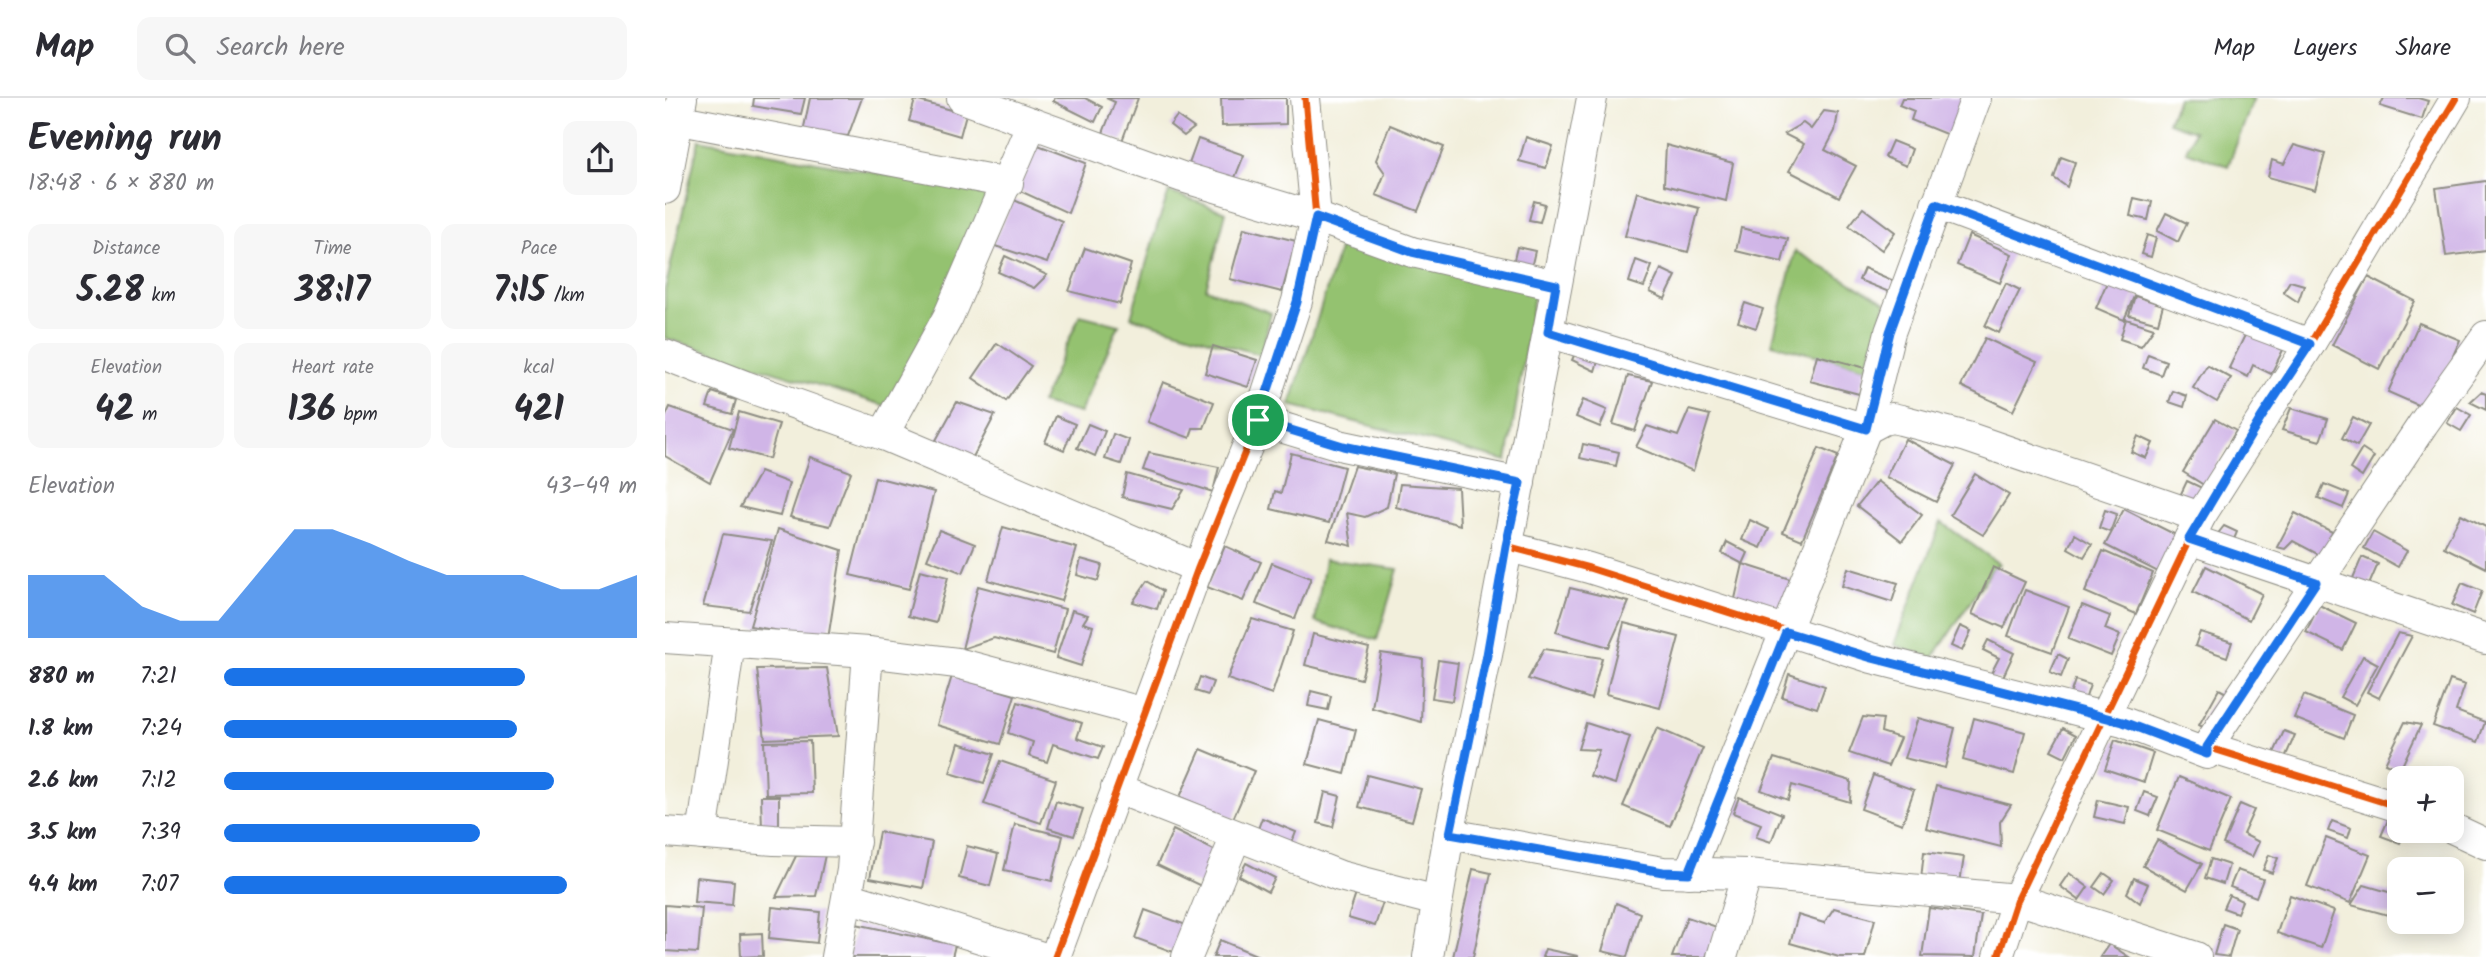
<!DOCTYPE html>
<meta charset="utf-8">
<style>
:root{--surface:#fff;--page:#f7f7f7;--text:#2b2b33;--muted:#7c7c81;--line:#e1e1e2;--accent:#1a73e8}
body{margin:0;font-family:Kalam,sans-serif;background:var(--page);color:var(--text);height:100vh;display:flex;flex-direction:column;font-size:26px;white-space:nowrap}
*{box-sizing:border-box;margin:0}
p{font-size:23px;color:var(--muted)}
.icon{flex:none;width:38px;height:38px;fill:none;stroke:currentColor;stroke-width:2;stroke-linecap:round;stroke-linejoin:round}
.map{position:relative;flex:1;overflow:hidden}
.details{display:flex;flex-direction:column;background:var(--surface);width:665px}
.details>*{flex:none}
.fabs{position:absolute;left:1722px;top:668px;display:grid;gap:14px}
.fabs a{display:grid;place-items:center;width:77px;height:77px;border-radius:14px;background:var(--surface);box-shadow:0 4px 18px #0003;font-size:35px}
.pin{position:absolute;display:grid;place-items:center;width:60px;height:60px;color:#fff;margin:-30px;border:4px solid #fff;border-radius:50%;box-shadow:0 2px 7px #0007}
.round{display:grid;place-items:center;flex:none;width:74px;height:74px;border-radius:14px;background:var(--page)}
.overview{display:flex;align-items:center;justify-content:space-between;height:119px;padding:0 28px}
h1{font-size:38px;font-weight:600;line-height:52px}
.stats{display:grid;grid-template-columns:repeat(3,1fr);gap:10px;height:119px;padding:7px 28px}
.stats div{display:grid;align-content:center;border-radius:14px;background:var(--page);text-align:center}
.stats b{font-size:35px;font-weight:600}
.stats small{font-size:19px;font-weight:400}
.stats p{font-size:19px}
.chart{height:196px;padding:14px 28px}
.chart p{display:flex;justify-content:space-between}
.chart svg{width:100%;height:126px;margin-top:7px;fill:var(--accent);opacity:.7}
ul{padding:0 28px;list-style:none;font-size:23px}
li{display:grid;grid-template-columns:112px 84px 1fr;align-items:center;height:52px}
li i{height:18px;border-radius:9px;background:var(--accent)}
header{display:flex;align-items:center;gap:42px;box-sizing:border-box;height:98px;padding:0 35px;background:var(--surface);border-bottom:2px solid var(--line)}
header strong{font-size:33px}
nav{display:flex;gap:38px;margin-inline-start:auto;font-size:24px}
.search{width:490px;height:63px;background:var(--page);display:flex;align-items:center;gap:18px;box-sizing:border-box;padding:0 24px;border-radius:14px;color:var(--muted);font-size:26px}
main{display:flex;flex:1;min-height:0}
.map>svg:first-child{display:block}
.green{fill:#94c270;stroke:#60764e;stroke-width:2}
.building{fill:#d0b5e7}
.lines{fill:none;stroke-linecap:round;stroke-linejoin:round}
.minor-casing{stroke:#8e8d84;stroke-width:32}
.minor{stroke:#fff;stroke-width:30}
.cycleway-casing{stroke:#fff;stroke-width:11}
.cycleway{stroke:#e8590c;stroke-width:7}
.route-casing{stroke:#fff;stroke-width:14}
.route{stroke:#1a73e8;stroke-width:9}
</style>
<header>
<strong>Map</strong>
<div class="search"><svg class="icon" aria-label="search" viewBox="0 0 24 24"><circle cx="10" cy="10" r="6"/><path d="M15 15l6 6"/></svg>Search here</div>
<nav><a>Map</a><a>Layers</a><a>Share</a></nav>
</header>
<main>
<section class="details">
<div class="overview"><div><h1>Evening run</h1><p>18:48 · 6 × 880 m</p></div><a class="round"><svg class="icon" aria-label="share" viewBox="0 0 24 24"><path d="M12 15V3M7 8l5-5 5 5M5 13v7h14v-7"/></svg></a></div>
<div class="stats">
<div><p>Distance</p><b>5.28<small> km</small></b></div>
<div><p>Time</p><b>38:17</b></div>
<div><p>Pace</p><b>7:15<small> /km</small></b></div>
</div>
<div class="stats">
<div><p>Elevation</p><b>42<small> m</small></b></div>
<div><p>Heart rate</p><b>136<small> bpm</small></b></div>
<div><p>kcal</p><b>421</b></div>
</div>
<div class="chart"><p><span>Elevation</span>43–49 m</p>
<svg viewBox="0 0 160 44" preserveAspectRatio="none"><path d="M0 44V22L10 22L20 22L30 33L40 38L50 38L60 22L70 6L80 6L90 11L100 17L110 22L120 22L130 22L140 27L150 27L160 22V44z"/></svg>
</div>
<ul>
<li><b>880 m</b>7:21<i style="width:73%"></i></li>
<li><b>1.8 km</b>7:24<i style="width:71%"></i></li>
<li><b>2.6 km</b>7:12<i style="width:80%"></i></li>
<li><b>3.5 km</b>7:39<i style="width:62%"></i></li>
<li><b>4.4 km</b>7:07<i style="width:83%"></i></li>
</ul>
</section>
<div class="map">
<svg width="1821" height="859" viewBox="0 0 1821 859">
<rect width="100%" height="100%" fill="#fff"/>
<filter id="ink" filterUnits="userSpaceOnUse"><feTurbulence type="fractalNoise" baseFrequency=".0143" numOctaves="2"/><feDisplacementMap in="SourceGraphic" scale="14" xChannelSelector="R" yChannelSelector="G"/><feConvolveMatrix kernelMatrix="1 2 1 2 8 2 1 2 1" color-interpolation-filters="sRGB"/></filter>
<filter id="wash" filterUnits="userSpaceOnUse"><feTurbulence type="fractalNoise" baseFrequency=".00686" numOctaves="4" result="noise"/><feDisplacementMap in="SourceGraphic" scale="28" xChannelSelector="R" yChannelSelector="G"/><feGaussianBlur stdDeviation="1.57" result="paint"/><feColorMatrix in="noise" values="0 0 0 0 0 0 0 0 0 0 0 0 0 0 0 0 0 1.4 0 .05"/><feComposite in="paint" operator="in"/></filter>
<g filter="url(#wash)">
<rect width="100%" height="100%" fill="#f2efdc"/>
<g class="green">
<path d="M1513 0H1589L1563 68 1521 53 1529 33 1503 24Z"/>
<path d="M34 42 325 96 228 310 0 240V192Z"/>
<path d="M504 94 561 114 541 191 606 215 596 257 466 219 492 128Z"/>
<path d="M680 133 871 186 842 363 625 307Z"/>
<path d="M1130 153 1221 205 1201 270 1107 246Z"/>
<path d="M415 217 454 227 415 315 376 305Z"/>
<path d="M1276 424 1334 466 1328 470 1268 560 1229 547Z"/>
<path d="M660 461 733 471 712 542 650 524Z"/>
</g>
<g id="blocks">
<g class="building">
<path d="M89 0H140L136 16 88 8Z"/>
<path d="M145 0H197L183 38 138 34Z"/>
<path d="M390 0H420L437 9 430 24 388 3Z"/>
<path d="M441 0H473L457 43 438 35 450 4Z"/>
<path d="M556 0H621V26L557 28Z"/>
<path d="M1237 0H1295L1302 3 1288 39 1246 22 1249 13 1234 7Z"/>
<path d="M1719 0H1753L1763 3 1757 21 1715 8Z"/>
<path d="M250 2 301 16 295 38 244 23Z"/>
<path d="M1159 13 1173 15 1170 33 1160 52 1191 68 1174 99 1124 73 1139 46 1119 36 1138 25 1146 31Z"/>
<path d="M512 18 529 30 519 38 505 27Z"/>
<path d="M725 27 779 49 753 113 711 97 720 75 711 62Z"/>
<path d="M861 39 888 48 881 70 854 63Z"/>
<path d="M533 41 579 57 569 82 524 66Z"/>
<path d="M1227 43 1247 51 1241 68 1220 59Z"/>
<path d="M373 47 421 65 403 115 353 92Z"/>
<path d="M1001 47 1068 65 1061 103 999 87Z"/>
<path d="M1629 47 1660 56 1650 92 1603 79 1607 62 1619 66Z"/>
<path d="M1396 59 1410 64 1402 89 1389 80Z"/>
<path d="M1821 83V153L1781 158 1771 90Z"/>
<path d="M972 94 1034 110 1023 154 960 138Z"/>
<path d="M1469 100 1487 104 1483 122 1465 118Z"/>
<path d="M349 102 397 123 382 165 327 147Z"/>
<path d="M869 103 880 106 875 124 864 122Z"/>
<path d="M1198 110 1230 134 1217 152 1184 128Z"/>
<path d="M1501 115 1522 125 1513 144 1492 133Z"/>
<path d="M579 130 631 143 617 194 565 181Z"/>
<path d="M1076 130 1123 141 1117 164 1071 153Z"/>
<path d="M1304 137 1347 156 1335 185 1292 167Z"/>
<path d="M1482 137 1491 140 1486 159 1476 156Z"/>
<path d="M852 149 870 153 865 174 847 170Z"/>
<path d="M420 150 466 166 455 206 404 193Z"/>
<path d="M340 158 382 177 369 190 333 174Z"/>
<path d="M971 162 987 168 979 189 964 184Z"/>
<path d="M1199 170 1229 183 1224 194 1194 182Z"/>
<path d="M996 171 1011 178 1000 201 985 194Z"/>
<path d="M1703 179 1750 203 1714 271 1667 247Z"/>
<path d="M1625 183 1639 187 1633 204 1618 194Z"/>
<path d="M1442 184 1470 196 1459 222 1431 210Z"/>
<path d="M1341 185 1355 192 1334 235 1320 228Z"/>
<path d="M1470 198 1498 207 1493 225 1464 217Z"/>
<path d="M1080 205 1098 211 1091 230 1073 224Z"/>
<path d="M1461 221 1489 230 1476 248 1455 241Z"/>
<path d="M1754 225 1795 242 1764 312 1723 294Z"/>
<path d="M1581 235 1618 252 1606 276 1588 267 1583 279 1564 270Z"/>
<path d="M1320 240 1372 264 1348 313 1296 288Z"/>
<path d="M332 245 366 268 341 303 308 280Z"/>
<path d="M548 248 592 262 583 289 540 275Z"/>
<path d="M911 253 934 260 930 273 907 262Z"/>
<path d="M1483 256 1501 263 1496 277 1478 270Z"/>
<path d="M1152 257 1201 270 1194 296 1145 283Z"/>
<path d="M1542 267 1566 280 1552 304 1528 290Z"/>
<path d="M963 278 987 283 970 333 948 326Z"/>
<path d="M498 284 549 304 539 330H528L525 340 482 324Z"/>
<path d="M1508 293 1522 298 1519 309 1504 304Z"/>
<path d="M47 294 71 302 67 316 42 309Z"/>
<path d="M1816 294 1821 296V312L1805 304Z"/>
<path d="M918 302 942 312 935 329 911 319Z"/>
<path d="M292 304 330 317 308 359 270 344Z"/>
<path d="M5 309 68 331 45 384 0 358V320Z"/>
<path d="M1792 309 1806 317 1796 333 1782 325Z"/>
<path d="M1626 310 1663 321 1655 343 1617 332Z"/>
<path d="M1024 312 1045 317 1028 373 971 349 982 328 1013 338Z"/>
<path d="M74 314 114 326 104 361 64 350Z"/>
<path d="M391 318 410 326 399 352 380 344Z"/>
<path d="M1688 319 1704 327 1692 348 1677 340Z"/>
<path d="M1550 321 1571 333 1539 387 1518 374Z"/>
<path d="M423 326 440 333 430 358 412 350Z"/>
<path d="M448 336 464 342 456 366 440 361Z"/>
<path d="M1473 338 1488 345 1481 360 1466 354Z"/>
<path d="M1240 341 1290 367 1271 404 1221 379Z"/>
<path d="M918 346 954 354 951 368 915 360Z"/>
<path d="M1154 350 1173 358 1137 442 1118 434Z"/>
<path d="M1697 351 1709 359 1697 379 1685 371Z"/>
<path d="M484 355 554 369 548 394 478 372Z"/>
<path d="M626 355 679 369 664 425 606 411 610 393 616 395Z"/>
<path d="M145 359 186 374 165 428 125 419Z"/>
<path d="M689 368 729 376 722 409 700 419 682 415 687 448 663 442Z"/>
<path d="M95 374 124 385 115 418 75 409Z"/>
<path d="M462 376 519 392 507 411 457 399Z"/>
<path d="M1310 376 1344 397 1318 437 1285 417Z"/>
<path d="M210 379 269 394 244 491 185 477Z"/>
<path d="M1212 383 1257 417 1237 443 1192 408Z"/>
<path d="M1522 383 1537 390 1528 409 1513 402Z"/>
<path d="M735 386 793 390 795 427 731 409Z"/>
<path d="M1659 386 1684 396 1678 410 1653 400Z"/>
<path d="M1459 411 1511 437 1493 474 1440 447Z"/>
<path d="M1440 412 1452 416 1445 434 1434 430Z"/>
<path d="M1630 415 1673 437 1660 460 1628 443 1620 451 1612 449Z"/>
<path d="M1796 416 1821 429V470L1779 449Z"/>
<path d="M1085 422 1104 431 1096 450 1077 442Z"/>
<path d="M1559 428 1572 434 1565 451 1547 443Z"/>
<path d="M338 429 412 450 396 503 323 482Z"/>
<path d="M113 431 177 452 163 541 85 528Z"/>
<path d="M274 432 310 446 298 475 262 461Z"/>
<path d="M1708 434 1742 453 1733 469 1699 450Z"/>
<path d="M58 436 107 443 84 513 38 508Z"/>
<path d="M1410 436 1427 446 1419 459 1403 450Z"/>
<path d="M1062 444 1083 455 1078 466 1057 455Z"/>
<path d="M560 448 596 464 578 503 542 489Z"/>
<path d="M1438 453 1488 475 1471 516 1420 494Z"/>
<path d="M1697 459 1713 466 1701 494 1685 487Z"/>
<path d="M416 461 437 467 433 483 412 477Z"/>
<path d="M607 465 646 480 630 521 591 506Z"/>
<path d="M1078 466 1128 482 1114 522 1069 505Z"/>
<path d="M1541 468 1597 496 1584 522 1528 494Z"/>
<path d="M1328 469 1360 484 1339 530 1307 516Z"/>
<path d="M1183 470 1233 485 1227 504 1177 488Z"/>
<path d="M255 472 283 479 271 525 243 518Z"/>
<path d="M482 483 498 493 492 511 468 504Z"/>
<path d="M1797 485 1817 493 1808 516 1787 507Z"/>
<path d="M313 488 400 511 388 556 329 540 297 551Z"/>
<path d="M905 490 964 504 944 549 891 534Z"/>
<path d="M1360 492 1404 509 1387 554 1343 538Z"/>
<path d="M1417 507 1445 518 1440 531 1455 537 1446 558 1403 541Z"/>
<path d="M1654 507 1691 525 1678 552 1641 534Z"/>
<path d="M407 512 423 517 418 525 428 528 416 568 391 560Z"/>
<path d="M587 521 628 533 607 596 562 581Z"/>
<path d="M959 525 1014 539 995 610 941 596Z"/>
<path d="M1295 528 1306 533 1297 553 1286 548Z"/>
<path d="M1535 534 1567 544 1562 559 1530 548Z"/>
<path d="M1733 535 1747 538 1714 600 1702 594Z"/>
<path d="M648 536 704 550 696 581 640 567Z"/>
<path d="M1323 542 1349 555 1337 581H1323L1334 560 1318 552Z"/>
<path d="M879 551 937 560 926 601 863 581Z"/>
<path d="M716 555 758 561 756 624 707 610Z"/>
<path d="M1393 556 1403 561 1396 579 1385 574Z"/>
<path d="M1698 558 1713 566 1690 607 1675 599Z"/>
<path d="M773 562 793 565 787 603 767 600Z"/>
<path d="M162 570 173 638 100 641 92 571Z"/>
<path d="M1124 576 1160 588 1152 610 1117 599Z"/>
<path d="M287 578 350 597 335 646 272 627Z"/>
<path d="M535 579 548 584 543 597 530 593Z"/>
<path d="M1410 582 1425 587 1420 602 1405 597Z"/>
<path d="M1785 582 1800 587 1791 613 1820 624 1813 644 1768 628Z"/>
<path d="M1554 591 1565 597 1545 633 1534 627Z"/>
<path d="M646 593 666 598 663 612 643 608Z"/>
<path d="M1639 597 1688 617 1679 640 1629 620Z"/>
<path d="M353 604 417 625 412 640 438 649 433 661 388 646 382 664 364 658 368 644 343 635Z"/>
<path d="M1198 619 1218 621 1216 634 1235 640 1223 668 1184 655Z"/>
<path d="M1253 620 1290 630 1280 670 1239 660Z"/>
<path d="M1309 620 1360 634 1349 676 1298 662Z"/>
<path d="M654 622 691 632 680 676 642 666Z"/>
<path d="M1740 624 1756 627 1735 672 1720 665Z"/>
<path d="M921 625 965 639 950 686 925 678 934 652 913 651Z"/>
<path d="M992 630 1038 650 1005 728 958 708Z"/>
<path d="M1398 630 1411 637 1400 659 1386 652Z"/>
<path d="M1619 633 1630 637 1619 662 1608 657Z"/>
<path d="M1450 642 1488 655 1479 684 1440 671Z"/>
<path d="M145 643 147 695 101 696 99 644Z"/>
<path d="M294 645 329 656 319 685 285 675Z"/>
<path d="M536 651 589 673 568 721 515 699Z"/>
<path d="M1109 660 1186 683 1185 704 1127 687 1123 702 1096 692Z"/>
<path d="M335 663 391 682 376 725 319 706Z"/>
<path d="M702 677 756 691 747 723 694 709Z"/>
<path d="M1208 677 1249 692 1237 726 1196 711Z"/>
<path d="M1514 679 1566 701 1544 753 1492 732Z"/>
<path d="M1271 688 1346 707 1335 724 1336 749 1261 730Z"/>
<path d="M660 694 675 698 668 729 653 725Z"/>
<path d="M1479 694 1493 699 1485 718 1472 713Z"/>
<path d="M96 698H114V730L97 731Z"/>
<path d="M1074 699 1117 716 1106 744 1091 739 1096 726 1068 715Z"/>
<path d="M1433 702 1464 709 1460 726 1429 719Z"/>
<path d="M391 703 418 711 409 738 383 730Z"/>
<path d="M1575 706 1589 712 1578 736 1594 744 1587 759 1558 746Z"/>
<path d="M597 720 631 734 624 752 590 739Z"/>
<path d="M1723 722 1734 726V733H1740L1735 745 1716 738Z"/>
<path d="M1667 723 1686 730 1683 740 1663 733Z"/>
<path d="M350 726 398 738 387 783 339 772Z"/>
<path d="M508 732 555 755 538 789 492 767Z"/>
<path d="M214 734 267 744 258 790 205 780Z"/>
<path d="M1661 740 1705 757 1685 805 1642 788Z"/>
<path d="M1492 742 1537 766 1522 792 1478 768Z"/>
<path d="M302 748 333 756 325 788 294 780Z"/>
<path d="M1259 754 1299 759 1295 785 1256 781Z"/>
<path d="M160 757 151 798 111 799 131 758Z"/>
<path d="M1604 757 1613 760 1607 775 1598 772Z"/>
<path d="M1546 761 1564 767 1558 786 1540 780Z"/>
<path d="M581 765 610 780 603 794 574 778Z"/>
<path d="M808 771 826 775 808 859H788Z"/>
<path d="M1572 772 1598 781 1591 799 1565 789Z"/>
<path d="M1404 775 1423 789 1414 802 1395 788Z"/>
<path d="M1439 775 1449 782 1439 796 1429 789Z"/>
<path d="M31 779 69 783 67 807 29 804Z"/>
<path d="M1469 780 1483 786 1475 805 1462 795Z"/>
<path d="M1699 787 1734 797V820L1686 807Z"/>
<path d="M691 796 718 804 710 828 683 820Z"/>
<path d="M1564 797 1577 803 1572 815 1558 810Z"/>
<path d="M1625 797 1669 813 1656 850 1612 835Z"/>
<path d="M951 805 975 815 962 859 937 853Z"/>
<path d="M0 807 37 810 33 855 0 853Z"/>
<path d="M107 809 155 814 152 845 104 840Z"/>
<path d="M1169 810 1210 821 1200 859H1174L1125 845 1133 817 1159 825Z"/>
<path d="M1264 810 1316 817 1310 859 1257 858Z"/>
<path d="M480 812 524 828 514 856 470 840Z"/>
<path d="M1022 819 1052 829 1041 859H1007Z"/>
<path d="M191 826 290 847 287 859H184Z"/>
<path d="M1558 826 1572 831 1564 859 1549 857Z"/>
<path d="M97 835 98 858 76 859 75 836Z"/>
<path d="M555 842 596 859H548Z"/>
<path d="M1444 846 1464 859H1435Z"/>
<path d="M880 851 913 858V859H877Z"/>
</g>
</g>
</g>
<g filter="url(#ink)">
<use href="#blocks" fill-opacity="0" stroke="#8e8d84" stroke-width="2"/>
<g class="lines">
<defs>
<g id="minor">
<path d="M297 0 517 79 651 119 747 154 891 187"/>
<path d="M0 19 343 85"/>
<path d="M0 91 17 0"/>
<path d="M1271 106 1645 246"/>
<path d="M883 234 1201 331 1218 322 1227 320 1236 322 1302 339 1535 419"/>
<path d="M0 257 80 288 218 337 533 470"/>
<path d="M593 322 678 348 855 385"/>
<path d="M218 337 283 219 367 25"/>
<path d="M1524 441 1821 541"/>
<path d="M841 448 924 470 1207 560 1458 624 1542 656V649L1734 709"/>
<path d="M0 540 203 554 292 565 480 615"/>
<path d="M1542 649 1758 326 1821 238"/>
<path d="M451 690 675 778 772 803"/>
<path d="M1787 730 1821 746"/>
<path d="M0 734 109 742 190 744"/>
<path d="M784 736 998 774 1082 776 1352 801 1531 859"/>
<path d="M37 737 65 545"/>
<path d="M1024 775 1201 331 1225 234 1311 0"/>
<path d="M183 799 377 859"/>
<path d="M171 859 187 772 203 554"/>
<path d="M390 859 533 470 593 322 632 203 651 119 640 0"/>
<path d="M522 859 571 738"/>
<path d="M763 859 784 736 822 557 927 0"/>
<path d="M1057 859 1082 776"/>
<path d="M1333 859 1352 801 1535 419 1645 246 1791 0"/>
</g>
</defs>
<use href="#minor" class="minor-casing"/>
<use href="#minor" class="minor"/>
<defs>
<g id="cycleway">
<path d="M841 448 924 470 1207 560 1458 624 1542 656V649L1734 709"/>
<path d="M390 859 533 470 593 322 632 203 651 119 640 0"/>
<path d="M1333 859 1352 801 1535 419 1645 246 1791 0"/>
</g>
</defs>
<use href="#cycleway" class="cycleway-casing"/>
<use href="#cycleway" class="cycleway"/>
</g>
</g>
<g class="lines" filter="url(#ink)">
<defs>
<path id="route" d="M1271 106 1645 246 1596 320 1524 441 1651 484 1542 649V656L1458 624 1207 560 1121 534 1024 775 998 774 785 736 822 557 841 448 855 385 678 348 593 322 632 204 651 119 747 154 891 187 883 234 1201 331 1225 234Z"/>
</defs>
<use href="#route" class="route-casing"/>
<use href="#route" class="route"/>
</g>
</svg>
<div class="fabs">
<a>+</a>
<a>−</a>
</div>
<div class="pin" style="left:593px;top:322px;background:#1e9e55"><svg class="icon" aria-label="arrive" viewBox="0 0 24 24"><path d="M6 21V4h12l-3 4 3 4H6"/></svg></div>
</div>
</main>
